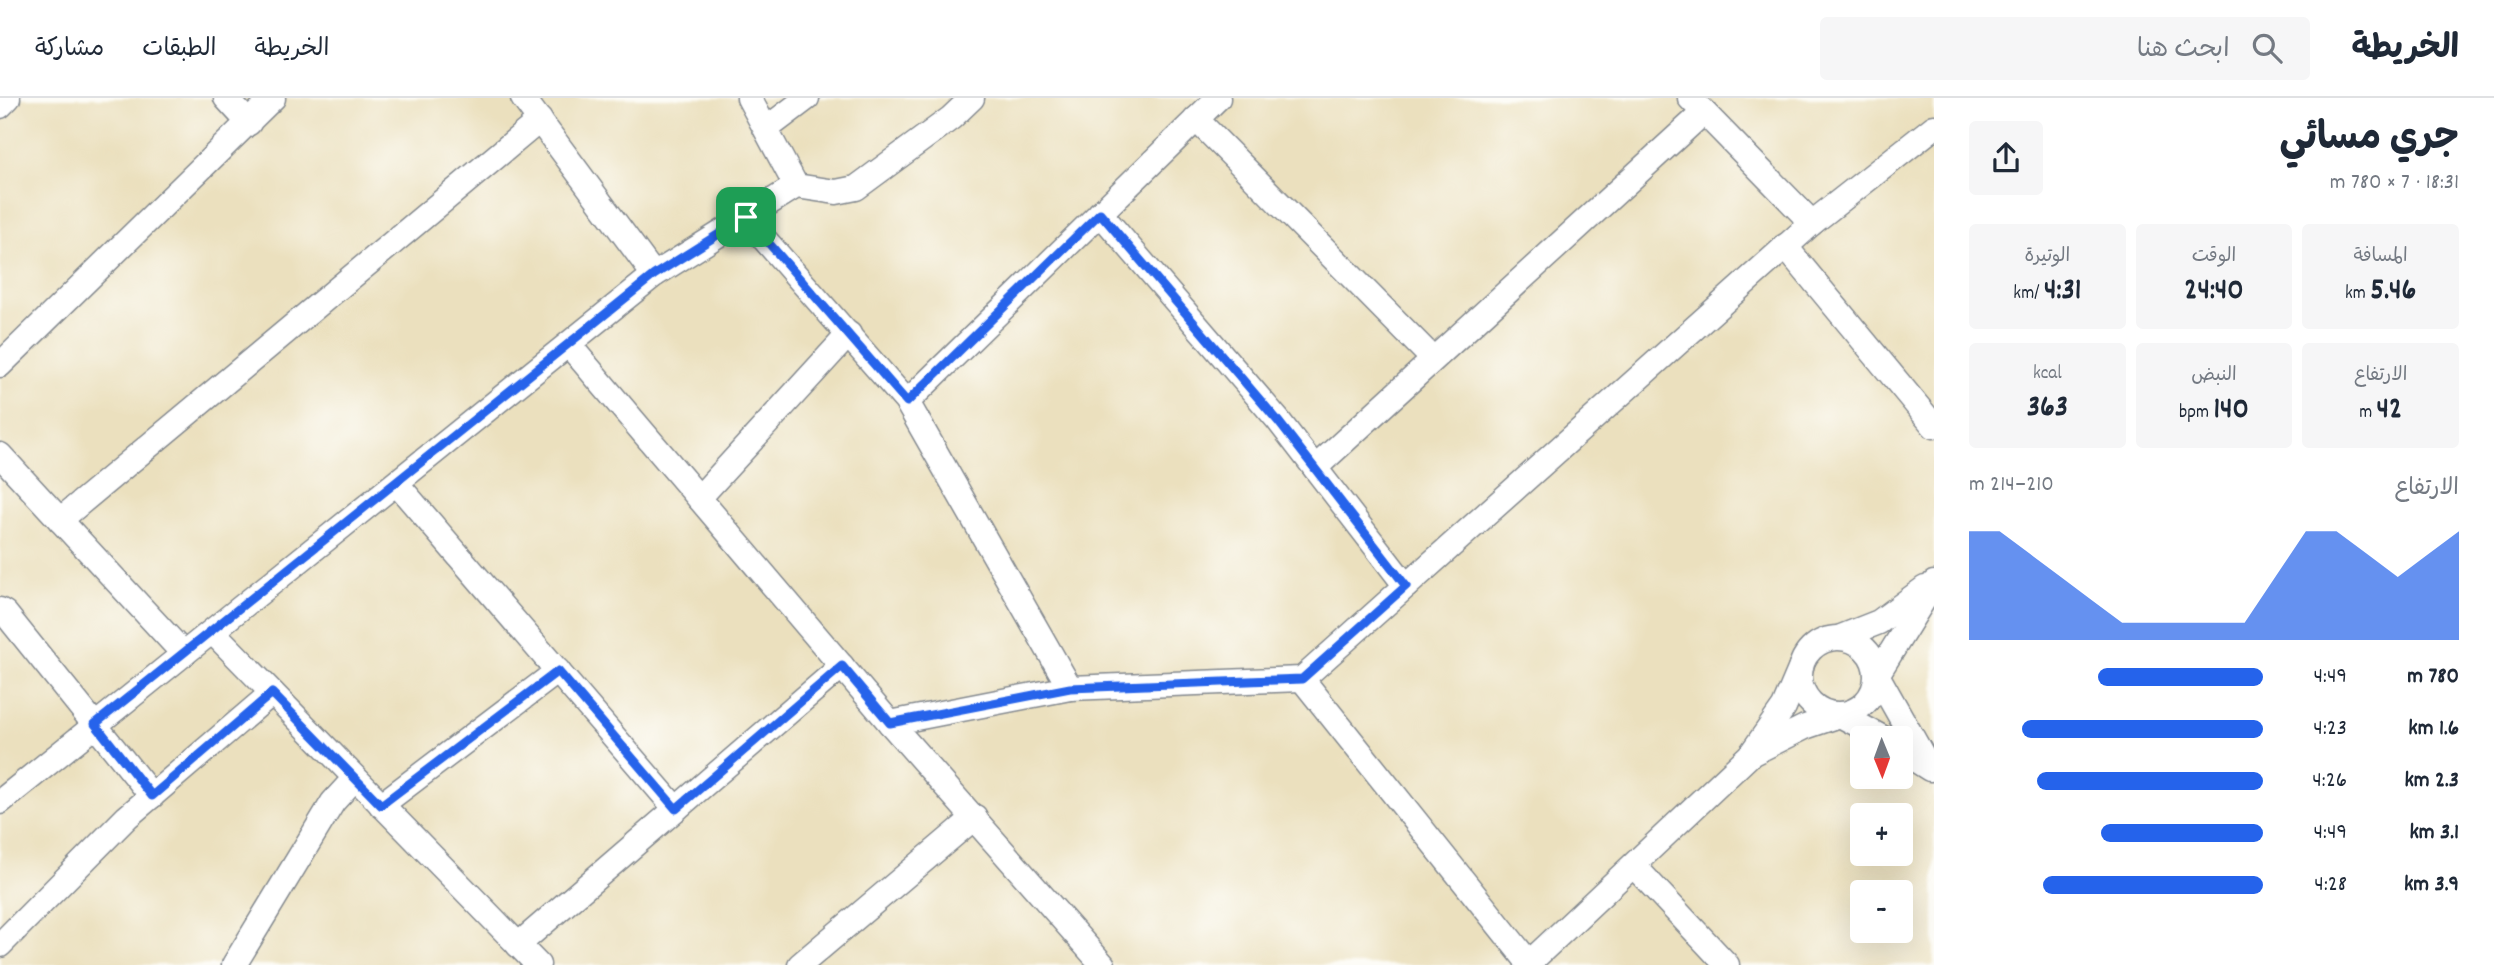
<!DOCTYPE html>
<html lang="ar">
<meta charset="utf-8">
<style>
:root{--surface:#fff;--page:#f6f6f7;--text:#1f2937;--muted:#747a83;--line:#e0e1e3;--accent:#2563eb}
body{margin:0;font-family:Dekko,"Playpen Sans Arabic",sans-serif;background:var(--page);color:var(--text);direction:rtl;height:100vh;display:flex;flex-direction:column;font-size:26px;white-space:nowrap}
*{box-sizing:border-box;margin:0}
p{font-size:23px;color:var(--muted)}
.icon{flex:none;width:38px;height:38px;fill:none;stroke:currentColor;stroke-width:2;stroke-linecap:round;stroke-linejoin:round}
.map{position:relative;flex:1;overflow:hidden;direction:ltr}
.sheet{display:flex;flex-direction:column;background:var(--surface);width:560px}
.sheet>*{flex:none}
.needle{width:46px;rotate:179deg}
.controls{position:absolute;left:1850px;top:628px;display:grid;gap:14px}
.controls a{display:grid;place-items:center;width:63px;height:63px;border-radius:7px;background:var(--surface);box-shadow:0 7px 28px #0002;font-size:35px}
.pin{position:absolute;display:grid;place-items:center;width:60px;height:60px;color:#fff;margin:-30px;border-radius:14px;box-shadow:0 4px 10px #0006}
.round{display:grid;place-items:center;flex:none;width:74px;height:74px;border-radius:7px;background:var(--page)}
.summary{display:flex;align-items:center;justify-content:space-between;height:119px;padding:0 35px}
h1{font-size:38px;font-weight:700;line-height:52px}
.figures{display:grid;grid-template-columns:repeat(3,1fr);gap:10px;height:119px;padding:7px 35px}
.figures div{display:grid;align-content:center;border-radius:7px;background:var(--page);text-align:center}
.figures b{font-size:30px;font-weight:700}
.figures small{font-size:19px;font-weight:400}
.figures p{font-size:19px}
.chart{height:196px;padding:14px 35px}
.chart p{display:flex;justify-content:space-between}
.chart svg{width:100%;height:126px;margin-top:7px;fill:var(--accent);opacity:.7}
ul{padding:0 35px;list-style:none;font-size:23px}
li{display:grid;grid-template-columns:112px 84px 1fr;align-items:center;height:52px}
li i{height:18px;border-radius:9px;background:var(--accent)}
header{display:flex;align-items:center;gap:42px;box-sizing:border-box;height:98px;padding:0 35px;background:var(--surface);border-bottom:2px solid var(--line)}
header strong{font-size:33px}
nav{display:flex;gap:38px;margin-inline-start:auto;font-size:24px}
.search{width:490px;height:63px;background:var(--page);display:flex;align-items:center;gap:18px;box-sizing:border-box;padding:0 24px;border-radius:7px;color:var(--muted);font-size:26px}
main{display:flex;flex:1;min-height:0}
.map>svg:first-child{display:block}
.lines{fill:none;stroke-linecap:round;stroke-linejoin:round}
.minor-casing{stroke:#83888e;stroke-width:27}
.minor{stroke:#fff;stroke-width:24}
.route-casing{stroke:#fff;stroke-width:14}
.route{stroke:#2563eb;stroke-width:9}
</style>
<header>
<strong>الخريطة</strong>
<div class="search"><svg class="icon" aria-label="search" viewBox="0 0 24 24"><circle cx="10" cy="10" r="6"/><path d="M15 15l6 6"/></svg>ابحث هنا</div>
<nav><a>الخريطة</a><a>الطبقات</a><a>مشاركة</a></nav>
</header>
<main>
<section class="sheet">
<div class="summary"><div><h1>جري مسائي</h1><p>18:31 · 7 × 780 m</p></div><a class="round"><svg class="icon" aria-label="share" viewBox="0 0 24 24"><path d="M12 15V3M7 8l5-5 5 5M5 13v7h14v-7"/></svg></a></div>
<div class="figures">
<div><p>المسافة</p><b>5.46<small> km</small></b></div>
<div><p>الوقت</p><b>24:40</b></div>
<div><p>الوتيرة</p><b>4:31<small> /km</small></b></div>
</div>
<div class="figures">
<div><p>الارتفاع</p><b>42<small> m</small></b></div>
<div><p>النبض</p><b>140<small> bpm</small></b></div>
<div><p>kcal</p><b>363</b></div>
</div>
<div class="chart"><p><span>الارتفاع</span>210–214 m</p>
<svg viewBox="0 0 160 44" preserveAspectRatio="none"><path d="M0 44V6L10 6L20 14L30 22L40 30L50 38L60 38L70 38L80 38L90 38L100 22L110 6L120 6L130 14L140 22L150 14L160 6V44z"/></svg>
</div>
<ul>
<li><b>780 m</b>4:49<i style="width:56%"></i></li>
<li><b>1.6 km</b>4:23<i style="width:82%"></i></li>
<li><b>2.3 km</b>4:26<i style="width:77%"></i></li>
<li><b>3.1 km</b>4:49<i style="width:55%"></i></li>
<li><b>3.9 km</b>4:28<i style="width:75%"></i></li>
</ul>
</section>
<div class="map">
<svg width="1934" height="867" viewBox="0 0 1934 867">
<rect width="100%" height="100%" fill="#fdfcf7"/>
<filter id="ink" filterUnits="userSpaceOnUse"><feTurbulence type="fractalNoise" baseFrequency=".0143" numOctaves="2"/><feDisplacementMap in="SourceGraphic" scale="14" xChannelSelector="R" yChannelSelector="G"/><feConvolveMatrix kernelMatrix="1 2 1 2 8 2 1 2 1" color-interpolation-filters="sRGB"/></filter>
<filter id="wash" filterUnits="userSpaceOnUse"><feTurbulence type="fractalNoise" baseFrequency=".00686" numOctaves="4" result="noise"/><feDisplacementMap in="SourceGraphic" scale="28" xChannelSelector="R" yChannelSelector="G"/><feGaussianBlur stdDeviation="1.57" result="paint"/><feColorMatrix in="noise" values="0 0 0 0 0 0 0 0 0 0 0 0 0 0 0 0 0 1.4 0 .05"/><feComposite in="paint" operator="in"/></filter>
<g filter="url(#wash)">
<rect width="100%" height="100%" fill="#ebe0be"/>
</g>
<g filter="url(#ink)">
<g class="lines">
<defs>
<g id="minor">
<path d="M226 0 249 25"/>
<path d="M523 0 654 177"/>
<path d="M749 0 796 88"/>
<path d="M1690 0 1812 125"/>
<path d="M0 8 8 0"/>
<path d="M1196 21 1433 261"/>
<path d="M766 31 807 0"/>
<path d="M1100 115 1278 322 1406 488"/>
<path d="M745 119 907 304 1218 0"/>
<path d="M1785 148 1934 328"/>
<path d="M569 247 890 625 1103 867"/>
<path d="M0 267 273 0"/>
<path d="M907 304 1070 590"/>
<path d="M0 357 184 556"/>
<path d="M1315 370 1704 14"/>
<path d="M397 386 676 711"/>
<path d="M699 400 849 236"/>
<path d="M60 422 540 22"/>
<path d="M0 512 5 515 152 698"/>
<path d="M213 534 538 867"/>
<path d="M1841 539 1879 524 1925 490"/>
<circle cx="1838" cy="578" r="38"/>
<path d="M1801 569 1784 609 1751 656 1805 629 1840 617 1883 640"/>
<path d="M1302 581 1529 865"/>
<path d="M890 625 1070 590 1302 581 1812 125 1934 29"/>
<path d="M1900 652 1930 671 1877 577 1934 485"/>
<path d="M0 704 654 177 796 88 836 94 856 90 951 20 972 0"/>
<path d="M381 707 558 573"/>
<path d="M1634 768 1727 867"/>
<path d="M0 847 127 719 272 595"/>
<path d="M518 847 842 568"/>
<path d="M234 867 333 704 355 680"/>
<path d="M800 867 975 719"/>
<path d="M1527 867 1751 656"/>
</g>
</defs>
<use href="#minor" class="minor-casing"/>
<use href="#minor" class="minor"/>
</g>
</g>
<g class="lines" filter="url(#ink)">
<defs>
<path id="route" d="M1100 115 1278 323 1406 488 1302 581 1070 590 890 625 842 568 676 711 558 573 381 707 272 595 152 698 95 626 654 177 746 119 907 304Z"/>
</defs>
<use href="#route" class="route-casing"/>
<use href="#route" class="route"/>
</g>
</svg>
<div class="controls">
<a><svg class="needle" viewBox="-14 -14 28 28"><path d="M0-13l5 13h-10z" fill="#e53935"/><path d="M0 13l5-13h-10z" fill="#747a83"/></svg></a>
<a>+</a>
<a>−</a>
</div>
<div class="pin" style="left:746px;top:119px;background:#1e9e55"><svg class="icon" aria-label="arrive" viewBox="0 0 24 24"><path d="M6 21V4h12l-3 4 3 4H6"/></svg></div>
</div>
</main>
